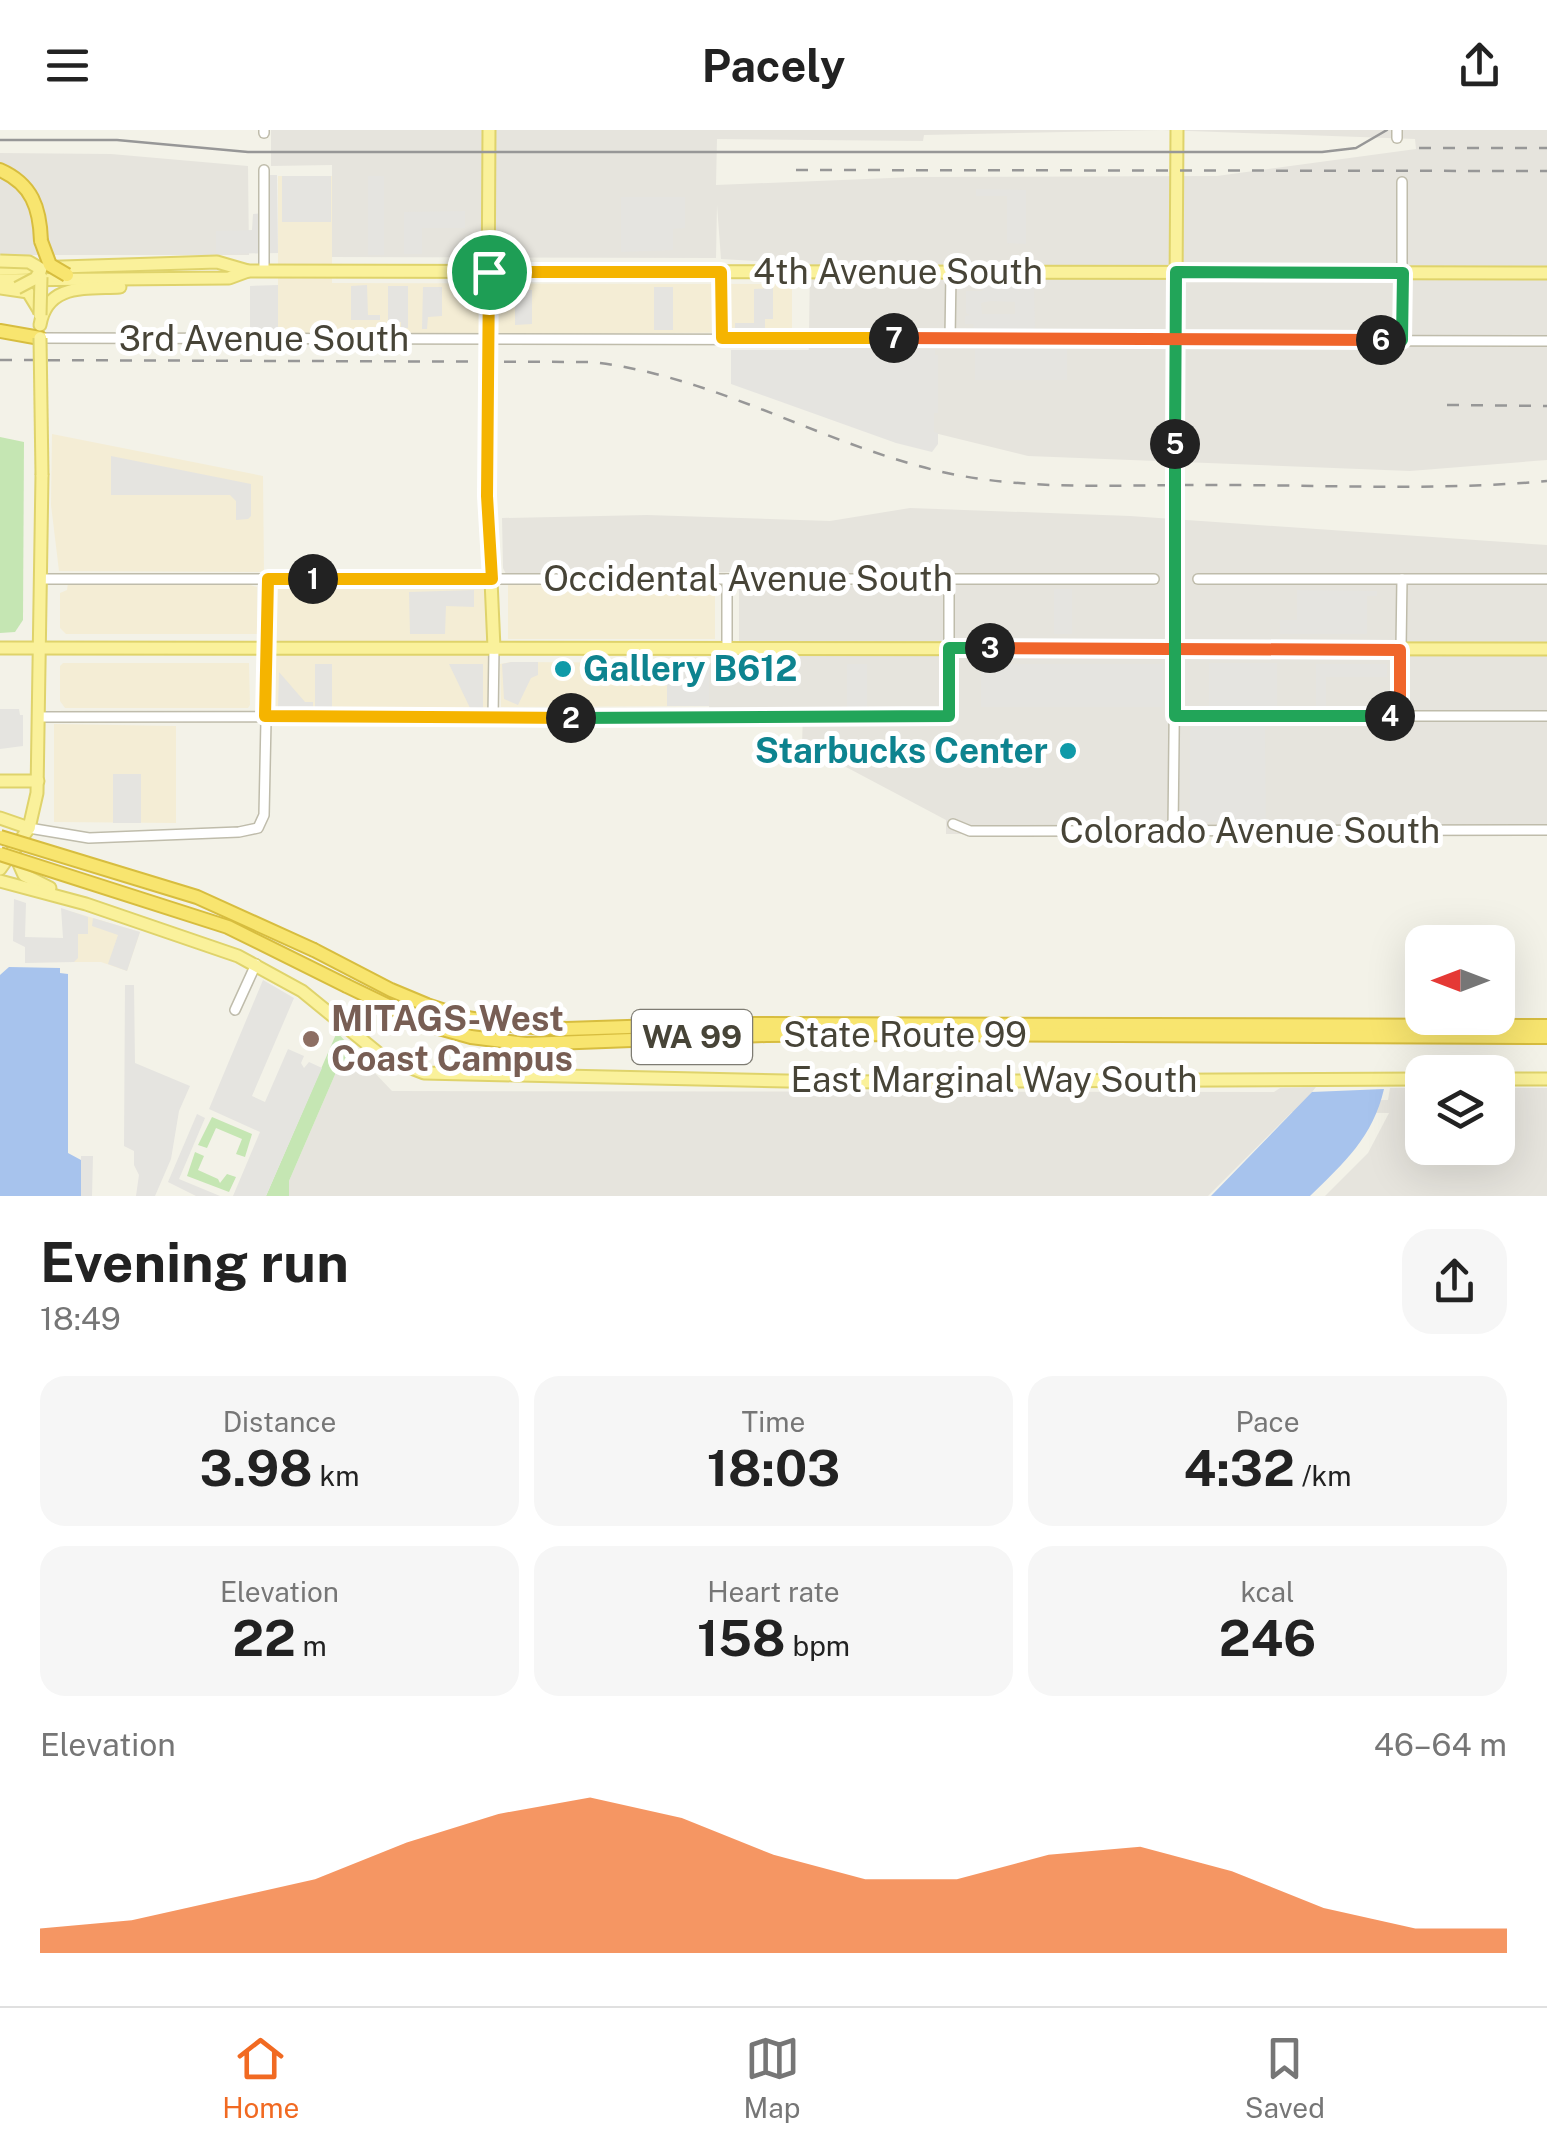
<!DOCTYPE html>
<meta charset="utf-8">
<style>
:root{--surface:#fff;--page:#f6f6f6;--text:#222;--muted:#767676;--line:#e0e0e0;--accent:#f16a22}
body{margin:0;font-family:"Public Sans",sans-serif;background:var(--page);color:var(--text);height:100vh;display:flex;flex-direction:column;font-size:38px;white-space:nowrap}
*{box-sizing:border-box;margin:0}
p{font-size:32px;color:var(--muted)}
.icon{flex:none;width:55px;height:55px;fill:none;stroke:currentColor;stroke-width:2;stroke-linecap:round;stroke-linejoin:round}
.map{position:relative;height:1066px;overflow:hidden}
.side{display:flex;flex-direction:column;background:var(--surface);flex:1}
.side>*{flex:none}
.needle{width:65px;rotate:270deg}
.fabs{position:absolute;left:1405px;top:795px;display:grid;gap:20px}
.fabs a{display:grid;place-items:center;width:110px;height:110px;border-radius:20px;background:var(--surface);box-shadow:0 10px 40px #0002;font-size:50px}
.pin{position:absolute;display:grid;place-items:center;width:85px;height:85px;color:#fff;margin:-42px;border:5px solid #fff;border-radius:50%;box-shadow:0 2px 10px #0007}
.km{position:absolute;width:50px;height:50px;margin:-25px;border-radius:50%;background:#222;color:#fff;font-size:28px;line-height:50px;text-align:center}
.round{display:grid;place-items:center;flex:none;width:105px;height:105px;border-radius:30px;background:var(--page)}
.overview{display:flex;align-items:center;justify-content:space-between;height:170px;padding:0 40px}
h1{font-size:55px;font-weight:700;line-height:75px}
.stats{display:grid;grid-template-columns:repeat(3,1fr);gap:15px;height:170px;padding:10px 40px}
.stats div{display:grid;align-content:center;border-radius:25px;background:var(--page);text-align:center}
.stats b{font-size:50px;font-weight:700}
.stats small{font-size:28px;font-weight:400}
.stats p{font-size:28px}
.chart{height:280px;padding:20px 40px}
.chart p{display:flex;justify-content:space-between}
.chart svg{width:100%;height:180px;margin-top:10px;fill:var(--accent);opacity:.7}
header{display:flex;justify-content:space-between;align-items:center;height:130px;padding:0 40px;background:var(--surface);font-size:45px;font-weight:700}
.dock{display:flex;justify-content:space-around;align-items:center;height:140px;border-top:2px solid var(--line);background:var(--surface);font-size:28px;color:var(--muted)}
.dock a{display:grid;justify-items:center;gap:5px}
.dock .active{color:var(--accent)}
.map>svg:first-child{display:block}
.commercial{fill:#f4edd5}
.industrial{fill:#e6e4dd;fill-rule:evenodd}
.green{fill:#c5e6b3}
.parking{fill:#e5e4e0;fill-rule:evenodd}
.water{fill:#a7c3ed}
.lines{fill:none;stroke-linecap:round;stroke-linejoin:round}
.minor-casing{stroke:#bfbcab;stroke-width:12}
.major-casing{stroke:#dfd36b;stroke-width:15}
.highway-casing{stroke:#d7bd3f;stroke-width:16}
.minor{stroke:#fff;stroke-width:9}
.major{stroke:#faf19b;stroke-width:11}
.highway{stroke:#f8e56f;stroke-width:12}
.tram{stroke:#979797;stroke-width:2.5}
.rail{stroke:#979797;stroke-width:2.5;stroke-dasharray:12 12;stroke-linecap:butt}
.major-bridge-casing{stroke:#dfd36b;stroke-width:15;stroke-linecap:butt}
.highway-bridge-casing{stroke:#d7bd3f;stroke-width:16;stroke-linecap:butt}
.major-bridge{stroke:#faf19b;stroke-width:11}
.highway-bridge{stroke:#f8e56f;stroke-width:12}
.split-1-casing{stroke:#fff;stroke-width:20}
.split-2-casing{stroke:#fff;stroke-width:20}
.split-3-casing{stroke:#fff;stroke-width:20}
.split-4-casing{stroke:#fff;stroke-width:20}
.split-5-casing{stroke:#fff;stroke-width:20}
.split-6-casing{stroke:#fff;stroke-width:20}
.split-7-casing{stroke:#fff;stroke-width:20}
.split-8-casing{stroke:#fff;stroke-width:20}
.split-1{stroke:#f5b400;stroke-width:12}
.split-2{stroke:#f5b400;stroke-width:12}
.split-3{stroke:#22a559;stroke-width:12}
.split-4{stroke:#f0652b;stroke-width:12}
.split-5{stroke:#22a559;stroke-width:12}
.split-6{stroke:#22a559;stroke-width:12}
.split-7{stroke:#f0652b;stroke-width:12}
.split-8{stroke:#f5b400;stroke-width:12}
.culture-dot{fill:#0f9aa8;stroke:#fff;stroke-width:4}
.education-dot{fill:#8d6e63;stroke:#fff;stroke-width:4}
.labels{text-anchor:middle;stroke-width:10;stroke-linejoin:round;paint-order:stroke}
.shield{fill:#fff;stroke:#7e7c73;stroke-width:2.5}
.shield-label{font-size:32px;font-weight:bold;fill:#474437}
.street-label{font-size:35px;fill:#474437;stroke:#fff}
.culture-label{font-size:35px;font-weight:bold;fill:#0d838f;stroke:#fff;text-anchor:start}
.education-label{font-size:35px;font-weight:bold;fill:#785e54;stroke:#fff;text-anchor:start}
</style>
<header><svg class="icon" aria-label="menu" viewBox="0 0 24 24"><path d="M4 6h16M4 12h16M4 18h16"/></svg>Pacely<svg class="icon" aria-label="share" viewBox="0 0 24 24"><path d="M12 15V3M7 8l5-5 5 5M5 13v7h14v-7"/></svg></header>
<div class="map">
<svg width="1547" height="1066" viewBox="0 0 1547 1066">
<rect width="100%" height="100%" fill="#f3f2e8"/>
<g class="commercial">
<path d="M278 46H332V153L792 154V202L278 206Z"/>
<path d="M52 304 263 346 264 442 59 441 51 375Z"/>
<path d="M68 453H244L257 457V504H66L60 498V463L67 460Z"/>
<path d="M508 455 715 456V509H508Z"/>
<path d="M489 456V581L276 582 275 457Z"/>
<path d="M511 532 709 533V576L501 577 500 534Z"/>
<path d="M63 533H249L250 575 248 578H65L60 571V536Z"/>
<path d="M54 594 176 596V693L54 692Z"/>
<path d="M73 782 140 802 127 841 101 832H74Z"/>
</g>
<g class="industrial">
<path d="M271 0H1547V330L1410 341 1028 326 808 272 810 134 721 129 717 75 716 128 332 127V35L271 36ZM1162 0 1415 9 1416 19 1217 46 915 47 716 55 717 9 923 11 924 5Z"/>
<path d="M0 23 111 24 248 36 249 125H0Z"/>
<path d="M910 378 1130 386 1547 415V706L946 704V690L846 637 831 636 802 617 803 580 709 579V533L739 532V442L506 444 503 438 502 388 647 385 830 391Z"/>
<path d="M354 921 392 961 1274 962 1280 958 1316 957 1305 971 1388 970 1390 958H1422V1018H1498V958H1547V1066H1325L1368 1023 1389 983 1292 982 1208 1066H289V1051L337 940Z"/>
</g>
<g class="green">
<path d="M0 307 24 312 23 490 15 502 0 503Z"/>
<path d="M337 902 354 921 337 940 289 1051V1066H266Z"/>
<path d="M212 987 252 1004 245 1027 236 1024 242 1009 216 998 207 1018 198 1015Z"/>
<path d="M195 1022 204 1026 198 1040 218 1049 220 1053 227 1044 236 1047 229 1062 187 1046Z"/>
</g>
<g class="parking">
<path d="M262 45H277L278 123 216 124V101L252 100 253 84 262 83Z"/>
<rect x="282" y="46" width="49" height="46"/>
<rect x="368" y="46" width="16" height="79"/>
<path d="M976 59 1026 60V114L1007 113V66H976Z"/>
<path d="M621 67H685V98L673 99V120L621 122Z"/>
<path d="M465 81V98H422V124H404V82Z"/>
<path d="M278 155V200H250V156Z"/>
<path d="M367 155 368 185H380V190H351V156Z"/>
<path d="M388 156H408V198H401V192H388Z"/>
<path d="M423 157H442V186L428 187 427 199H422Z"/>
<rect x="654" y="157" width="19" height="43"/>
<path d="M984 157H1016L1019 161 1022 158H1034L1035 200H974L973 194H965V186L970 185 966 183V161H982ZM991 171 1015 172V184H982L981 173Z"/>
<path d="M773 158V189H765V199H735V193H754V159Z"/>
<path d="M515 159 532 160V194L515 195Z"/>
<rect x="975" y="219" width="92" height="31"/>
<path d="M731 220H935V225H938V283H934V302L938 303V314L932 322 896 313 731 254Z"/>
<path d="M111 326 251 354V386L248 389 236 390V371L230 365H111Z"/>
<rect x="1054" y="459" width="18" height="45"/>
<path d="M474 460V477L446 476 445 504H410L409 462Z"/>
<path d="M1297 460 1377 461V466H1367V504H1280V490H1297Z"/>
<path d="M511 532H538V545L531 548 518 575 504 569 502 534Z"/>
<path d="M667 532 709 533V576H667Z"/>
<rect x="1209" y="533" width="68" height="44"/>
<rect x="315" y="534" width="17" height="43"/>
<path d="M449 534H483V578H470Z"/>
<rect x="847" y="534" width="20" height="44"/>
<rect x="981" y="534" width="182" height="43"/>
<path d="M1316 534H1387V547H1326V578H1316Z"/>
<path d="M279 542 305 572H313V578H278Z"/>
<path d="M0 579H19L20 585H23V616L0 619Z"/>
<path d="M1194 596H1265L1266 692H1190V600Z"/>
<rect x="113" y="644" width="28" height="49"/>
<path d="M14 769 26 773 25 807 63 808 61 778 88 787V804H78V828L74 832 25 833V817L13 811Z"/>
<path d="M93 788 140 802 127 841 108 834 118 805 92 796Z"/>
<path d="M263 850 294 868 252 966 265 972 288 919 304 926 301 933 304 938 309 932 322 938 266 1066H233L260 1002 209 979Z"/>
<path d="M125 855H134L135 933 190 956 179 981 171 1029 155 1066H136L139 1045 134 1035V1021L124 1016Z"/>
<path d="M197 984 205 988 179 1049 220 1066H196L168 1052Z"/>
<path d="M81 1026H93L92 1066H81Z"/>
</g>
<g class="water">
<path d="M9 837 60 838V843L68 844V1023L81 1030V1066H0V845Z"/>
<path d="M1384 959C1373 1007 1344 1033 1310 1066H1211L1312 962Z"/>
</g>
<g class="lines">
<defs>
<g id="minor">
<path d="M264 0V3"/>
<path d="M1397 8V0"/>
<path d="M264 40V141"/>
<path d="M1402 52V210"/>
<path d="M721 142 722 208"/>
<path d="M38 208 1547 211"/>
<path d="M950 209 951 142"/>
<path d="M42 449H1154"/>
<path d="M727 449V518"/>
<path d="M1198 449H1547"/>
<path d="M1175 586H1547"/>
<path d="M1400 586 1402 449"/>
<path d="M40 587 949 586V449"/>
<path d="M493 587 494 518"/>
<path d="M953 694 970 701 1547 700"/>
<path d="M29 698 89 708 239 702 258 698 264 685 269 449"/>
<path d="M1173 701 1175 518"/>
<path d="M235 880 256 834"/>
</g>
<g id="major">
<path d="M489 0 487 359 494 518"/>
<path d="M0 139 217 132 248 141 1547 143"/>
<path d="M0 150 229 148 248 141"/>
<path d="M0 158 28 162 39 180"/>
<path d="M40 195C47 153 86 159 120 157"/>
<path d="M1175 320 1177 0"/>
<path d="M0 518 1547 519"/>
<path d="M0 651H38"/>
<path d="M0 688 29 698"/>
<path d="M15 725 24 745 50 758"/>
<path d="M0 739 29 698 37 663 42 345"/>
<path d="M0 751 86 774 238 826 302 861 383 927 424 943 834 952 1422 949"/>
<path d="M1498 949H1547"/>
</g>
<g id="highway">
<path d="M0 40C32 54 40 78 41 111"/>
<path d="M0 201 40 208"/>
<path d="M314 820 391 860 427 875 467 888 518 896 566 899 719 894 1547 896"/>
<path d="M347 856 428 895 471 907 526 914 766 905 908 904 1547 907"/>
</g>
</defs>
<use href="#minor" class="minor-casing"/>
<use href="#major" class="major-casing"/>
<use href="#highway" class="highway-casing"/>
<use href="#minor" class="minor"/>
<use href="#major" class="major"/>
<use href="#highway" class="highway"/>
<path class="tram" d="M0 10H117L248 22H1322L1356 18 1387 0"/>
<g class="rail">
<path d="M1419 18H1547"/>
<path d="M796 40 1547 41"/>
<path d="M0 230 593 232C718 247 825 316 947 343 1036 362 1130 354 1220 355 1329 355 1439 361 1547 351"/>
<path d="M1447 275 1547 276"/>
</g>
<defs>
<g id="major-bridge">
<path d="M0 131 29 132 41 139 36 148 17 158"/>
<path d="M40 185 41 147"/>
<path d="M40 208 42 345"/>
<path d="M1175 320V503"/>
</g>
<g id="highway-bridge">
<path d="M41 111 50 135 67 145"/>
<path d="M0 707 197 767 314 820"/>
<path d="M0 724 228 797 347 856"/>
</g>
</defs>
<use href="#major-bridge" class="major-bridge-casing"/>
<use href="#highway-bridge" class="highway-bridge-casing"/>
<use href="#major-bridge" class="major-bridge"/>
<use href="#highway-bridge" class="highway-bridge"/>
</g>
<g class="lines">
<defs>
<path id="split-1" d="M313 449H492L487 366 489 142"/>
<path id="split-2" d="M313 449H268L265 586 571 588"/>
<path id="split-3" d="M571 588 949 586V518H990"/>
<path id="split-4" d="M990 518 1400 520V586H1390"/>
<path id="split-5" d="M1175 314V586H1390"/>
<path id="split-6" d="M1175 314 1176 142 1403 143 1402 210H1381"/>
<path id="split-7" d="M894 208 1381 210"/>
<path id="split-8" d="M489 142H721L722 208H894"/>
</defs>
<use href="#split-1" class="split-1-casing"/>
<use href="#split-2" class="split-2-casing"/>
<use href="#split-3" class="split-3-casing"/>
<use href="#split-4" class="split-4-casing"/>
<use href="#split-5" class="split-5-casing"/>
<use href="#split-6" class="split-6-casing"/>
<use href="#split-7" class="split-7-casing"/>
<use href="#split-8" class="split-8-casing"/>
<use href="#split-1" class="split-1"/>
<use href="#split-2" class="split-2"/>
<use href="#split-3" class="split-3"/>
<use href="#split-4" class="split-4"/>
<use href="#split-5" class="split-5"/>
<use href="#split-6" class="split-6"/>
<use href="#split-7" class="split-7"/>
<use href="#split-8" class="split-8"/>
</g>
<g class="culture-dot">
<circle cx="563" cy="539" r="10"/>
<circle cx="1068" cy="621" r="10"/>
</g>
<circle class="education-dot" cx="311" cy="909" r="10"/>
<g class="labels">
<rect class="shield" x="632" y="880" width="120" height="54" rx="8"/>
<g class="shield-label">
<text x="692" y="918">WA 99</text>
</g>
<g class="street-label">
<text x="898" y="154">4th Avenue South</text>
<text x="264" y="221">3rd Avenue South</text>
<text x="748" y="461">Occidental Avenue South</text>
<text x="1250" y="713">Colorado Avenue South</text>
<text x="905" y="917">State Route 99</text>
<text x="994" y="962">East Marginal Way South</text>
</g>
<g class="culture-label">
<text x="583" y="551">Gallery B612</text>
<text x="1048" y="633" text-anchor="end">Starbucks Center</text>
</g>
<g class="education-label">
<text x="331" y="901">MITAGS-West<tspan x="331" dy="40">Coast Campus</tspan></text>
</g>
</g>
</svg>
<div class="fabs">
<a><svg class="needle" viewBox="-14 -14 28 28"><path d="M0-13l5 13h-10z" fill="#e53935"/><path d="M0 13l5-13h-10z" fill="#767676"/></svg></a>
<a><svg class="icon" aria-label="layers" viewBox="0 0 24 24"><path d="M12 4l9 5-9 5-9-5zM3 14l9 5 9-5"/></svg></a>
</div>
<div class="pin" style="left:489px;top:142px;background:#1e9e55"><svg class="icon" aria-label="arrive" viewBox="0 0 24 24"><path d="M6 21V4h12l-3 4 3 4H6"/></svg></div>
<b class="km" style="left:313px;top:449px">1</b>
<b class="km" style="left:571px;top:588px">2</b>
<b class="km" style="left:990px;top:518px">3</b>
<b class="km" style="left:1390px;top:586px">4</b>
<b class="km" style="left:1175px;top:314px">5</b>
<b class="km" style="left:1381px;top:210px">6</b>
<b class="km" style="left:894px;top:208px">7</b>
</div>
<section class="side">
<div class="overview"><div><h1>Evening run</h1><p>18:49</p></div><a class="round"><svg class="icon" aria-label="share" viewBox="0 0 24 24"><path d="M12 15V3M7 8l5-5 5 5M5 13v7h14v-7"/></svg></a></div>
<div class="stats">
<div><p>Distance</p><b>3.98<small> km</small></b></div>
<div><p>Time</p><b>18:03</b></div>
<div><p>Pace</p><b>4:32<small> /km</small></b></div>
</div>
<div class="stats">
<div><p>Elevation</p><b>22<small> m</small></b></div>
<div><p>Heart rate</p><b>158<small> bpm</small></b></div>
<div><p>kcal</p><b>246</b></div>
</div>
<div class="chart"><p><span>Elevation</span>46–64 m</p>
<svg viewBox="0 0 160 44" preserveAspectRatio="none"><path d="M0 44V38L10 36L20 31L30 26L40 17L50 10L60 6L70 11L80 20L90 26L100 26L110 20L120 18L130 24L140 33L150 38L160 38V44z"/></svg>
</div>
</section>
<nav class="dock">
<a class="active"><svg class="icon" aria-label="home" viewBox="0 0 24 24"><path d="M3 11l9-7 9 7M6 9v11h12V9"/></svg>Home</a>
<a><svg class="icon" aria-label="map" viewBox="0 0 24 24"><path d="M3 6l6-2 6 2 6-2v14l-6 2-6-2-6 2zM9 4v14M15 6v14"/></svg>Map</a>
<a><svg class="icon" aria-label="saved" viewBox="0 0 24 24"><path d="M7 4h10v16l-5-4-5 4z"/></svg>Saved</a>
</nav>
